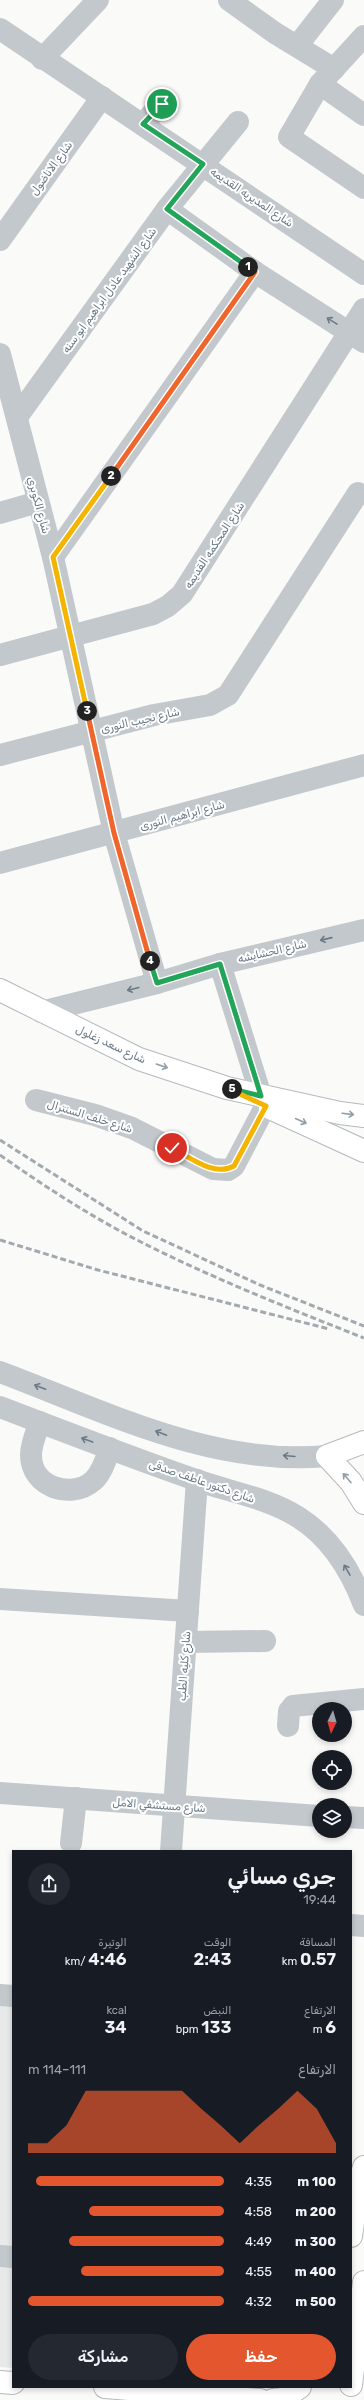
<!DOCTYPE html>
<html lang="ar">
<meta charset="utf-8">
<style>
:root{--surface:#171b24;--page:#242831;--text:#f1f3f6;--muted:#9ea1a6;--accent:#e4572e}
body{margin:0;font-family:Rubik,Vazirmatn,sans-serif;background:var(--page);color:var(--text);direction:rtl;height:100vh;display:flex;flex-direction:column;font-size:15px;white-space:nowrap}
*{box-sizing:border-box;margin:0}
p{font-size:13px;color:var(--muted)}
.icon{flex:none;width:22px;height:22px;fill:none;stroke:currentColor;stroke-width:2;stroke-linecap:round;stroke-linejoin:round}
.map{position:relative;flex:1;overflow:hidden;direction:ltr}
.sheet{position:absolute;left:12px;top:1850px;width:340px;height:538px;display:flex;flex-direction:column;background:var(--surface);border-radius:0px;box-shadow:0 2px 6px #0003;direction:rtl}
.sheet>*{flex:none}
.needle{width:26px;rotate:185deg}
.buttons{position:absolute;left:312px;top:1702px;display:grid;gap:8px}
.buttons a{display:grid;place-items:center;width:40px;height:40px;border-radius:50%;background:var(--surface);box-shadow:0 2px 6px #0003;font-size:20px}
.pin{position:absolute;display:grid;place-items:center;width:34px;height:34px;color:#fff;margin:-17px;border:2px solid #fff;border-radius:50%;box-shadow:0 1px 4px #0007}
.km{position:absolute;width:20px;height:20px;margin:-10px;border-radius:50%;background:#222;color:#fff;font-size:11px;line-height:20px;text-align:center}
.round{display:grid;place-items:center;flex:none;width:42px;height:42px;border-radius:21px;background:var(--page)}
.head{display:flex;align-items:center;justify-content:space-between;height:68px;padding:0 16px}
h1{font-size:22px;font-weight:600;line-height:30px}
.stats{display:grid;grid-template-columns:repeat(3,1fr);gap:6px;height:68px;padding:4px 16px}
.stats div{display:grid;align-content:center}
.stats b{font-size:17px;font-weight:600}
.stats small{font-size:11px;font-weight:400}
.stats p{font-size:11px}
.chart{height:112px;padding:8px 16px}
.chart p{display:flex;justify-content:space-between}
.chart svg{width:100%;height:72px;margin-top:4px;fill:var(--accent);opacity:.7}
.primary-button{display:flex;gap:8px;margin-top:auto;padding:8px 16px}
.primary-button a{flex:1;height:46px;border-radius:24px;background:var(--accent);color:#fff;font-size:16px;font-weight:600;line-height:46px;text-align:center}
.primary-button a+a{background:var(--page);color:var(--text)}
ul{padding:0 16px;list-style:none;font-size:13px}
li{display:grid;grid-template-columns:64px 48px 1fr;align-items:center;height:30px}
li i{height:10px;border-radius:5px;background:var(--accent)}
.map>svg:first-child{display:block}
.built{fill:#e8e9e9}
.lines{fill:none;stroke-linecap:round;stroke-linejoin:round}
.major-casing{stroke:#b5babe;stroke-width:24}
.minor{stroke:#c3c8cc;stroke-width:22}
.major{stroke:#fff;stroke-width:22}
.rail{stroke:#a2aab0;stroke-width:3;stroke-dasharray:6 3;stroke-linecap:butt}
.oneway{stroke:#6a7a87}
.oneway2{stroke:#939fa8}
.split-1-casing{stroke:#fff;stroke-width:8}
.split-2-casing{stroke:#fff;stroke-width:8}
.split-3-casing{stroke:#fff;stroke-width:8}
.split-4-casing{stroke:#fff;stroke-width:8}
.split-5-casing{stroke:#fff;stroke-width:8}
.split-6-casing{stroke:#fff;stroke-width:8}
.split-1{stroke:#22a559;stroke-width:5}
.split-2{stroke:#f0652b;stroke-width:5}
.split-3{stroke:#f5b400;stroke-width:5}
.split-4{stroke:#f0652b;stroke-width:5}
.split-5{stroke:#22a559;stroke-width:5}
.split-6{stroke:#f5b400;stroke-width:5}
.labels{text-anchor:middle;stroke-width:4;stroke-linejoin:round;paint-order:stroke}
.street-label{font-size:11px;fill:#657683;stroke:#fff}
</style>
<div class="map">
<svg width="364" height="2400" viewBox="0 0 364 2400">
<rect width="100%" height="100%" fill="#fafaf8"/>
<path class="built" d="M0 1987 13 1988V2368L0 2367Z"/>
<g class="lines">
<defs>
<g id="major">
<path d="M0 990 139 1059 227 1088 340 1113 364 1116"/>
<path d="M270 1108 364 1151"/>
<path d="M364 1442 327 1456 351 1482 364 1503"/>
<path d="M351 2236 359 2183 364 2167"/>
<path d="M0 2382 13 2383"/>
<path d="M351 2385 364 2282"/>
<path d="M105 2387 260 2400"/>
<path d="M273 2400 283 2399 300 2387"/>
</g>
</defs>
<use href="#major" class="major-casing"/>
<g class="minor">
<path d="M229 0 275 33 334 69"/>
<path d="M0 29 364 274"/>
<path d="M364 36 320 84 289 137 364 188"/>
<path d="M297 46 333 0"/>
<path d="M42 59 98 0"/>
<path d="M320 84 364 115"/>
<path d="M143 124 162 103"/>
<path d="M167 209 255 272 364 342"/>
<path d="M0 240 102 97"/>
<path d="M0 354 53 557 114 833 157 983"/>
<path d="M17 417 167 209 238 122"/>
<path d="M0 513 38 502"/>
<path d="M53 557 255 272"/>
<path d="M0 655 153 614 168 606 182 594 364 309"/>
<path d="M0 755 154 715 210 705 228 695 358 493"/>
<path d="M0 863 364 765"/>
<path d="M220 964 261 1096"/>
<path d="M41 1012 157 983 220 964 364 930"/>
<path d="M36 1100 95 1115 132 1128 213 1169 228 1170 234 1166 266 1105"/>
<path d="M0 1372C104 1411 213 1467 327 1456"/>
<path d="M0 1407C65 1432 130 1457 196 1480 230 1492 268 1498 298 1517 330 1537 351 1571 364 1605"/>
<path d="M40 1422C36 1433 31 1444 31 1455 31 1487 71 1500 93 1481 102 1473 106 1459 110 1448"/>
<path d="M0 1599 188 1611"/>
<path d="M186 1642 265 1641"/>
<path d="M288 1726 289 1711 293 1706 364 1699"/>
<path d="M0 1793 319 1816"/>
<path d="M345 1817 364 1818"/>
<path d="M71 1843 76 1798"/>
<path d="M171 1851 197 1480"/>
<path d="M351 1925 364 1926"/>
<path d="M0 1995 13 1996"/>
<path d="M0 2256 13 2257"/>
</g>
<use href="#major" class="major"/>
<g class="rail">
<path d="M0 1140 143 1231 260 1285 364 1326"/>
<path d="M0 1155C44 1186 90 1216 139 1241 212 1278 288 1308 364 1338"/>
<path d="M0 1240 98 1270 329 1329"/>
</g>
</g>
<defs><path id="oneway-shaft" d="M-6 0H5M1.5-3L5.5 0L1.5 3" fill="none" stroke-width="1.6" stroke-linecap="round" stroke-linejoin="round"/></defs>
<g class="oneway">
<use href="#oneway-shaft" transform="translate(332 321) rotate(-148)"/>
<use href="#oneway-shaft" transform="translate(326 939) rotate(167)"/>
<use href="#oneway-shaft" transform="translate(133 989) rotate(166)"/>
<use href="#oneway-shaft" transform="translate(40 1387) rotate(-159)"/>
<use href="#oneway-shaft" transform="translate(161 1433) rotate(-159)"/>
<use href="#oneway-shaft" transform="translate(87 1440) rotate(-160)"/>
<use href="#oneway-shaft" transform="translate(289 1456) rotate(-175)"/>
<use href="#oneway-shaft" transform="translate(347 1570) rotate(-120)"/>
</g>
<g class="oneway2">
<use href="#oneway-shaft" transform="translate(162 1066) rotate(19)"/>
<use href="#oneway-shaft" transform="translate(348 1114) rotate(7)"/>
<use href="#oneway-shaft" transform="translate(301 1121) rotate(24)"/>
<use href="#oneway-shaft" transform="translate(347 1478) rotate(-131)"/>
</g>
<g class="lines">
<defs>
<path id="split-1" d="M162 104 143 124 203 164 167 209 248 267"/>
<path id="split-2" d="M111 476 255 272 248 267"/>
<path id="split-3" d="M87 711 53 557 111 476"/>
<path id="split-4" d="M87 711 114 833 150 961"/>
<path id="split-5" d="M150 961 157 983 220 964 261 1096 232 1089"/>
<path id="split-6" d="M172 1148C191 1158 214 1177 234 1166L266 1106 227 1088 232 1089"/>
</defs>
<use href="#split-1" class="split-1-casing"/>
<use href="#split-2" class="split-2-casing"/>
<use href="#split-3" class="split-3-casing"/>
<use href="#split-4" class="split-4-casing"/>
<use href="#split-5" class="split-5-casing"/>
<use href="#split-6" class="split-6-casing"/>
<use href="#split-1" class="split-1"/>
<use href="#split-2" class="split-2"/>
<use href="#split-3" class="split-3"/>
<use href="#split-4" class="split-4"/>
<use href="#split-5" class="split-5"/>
<use href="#split-6" class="split-6"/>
</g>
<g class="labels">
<g class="street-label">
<text transform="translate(51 168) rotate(-54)" y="4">شارع الاناضول</text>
<text transform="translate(252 197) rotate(34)" y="4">شارع المديريه القديمه</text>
<text transform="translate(109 290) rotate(-54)" y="4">شارع الشهيد عادل ابراهيم ابو سنه</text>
<text transform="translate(39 505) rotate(75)" y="4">شارع الكوبري</text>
<text transform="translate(214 545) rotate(-57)" y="4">شارع المحكمه القديمه</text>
<text transform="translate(140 720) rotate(-13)" y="4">شارع نجيب النورى</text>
<text transform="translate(182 815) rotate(-15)" y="4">شارع ابراهيم النورى</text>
<text transform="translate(272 951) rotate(-13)" y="4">شارع الحشايشه</text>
<text transform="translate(111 1044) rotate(25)" y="4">شارع سعد زغلول</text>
<text transform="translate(90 1116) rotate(17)" y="4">شارع خلف السنترال</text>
<text transform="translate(202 1481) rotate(19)" y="4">شارع دكتور عاطف صدقى</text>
<text transform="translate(184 1666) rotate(-86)" y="4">شارع كليه الطب</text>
<text transform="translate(159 1805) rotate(4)" y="4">شارع مستشفي الامل</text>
</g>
</g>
</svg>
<div class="buttons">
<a><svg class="needle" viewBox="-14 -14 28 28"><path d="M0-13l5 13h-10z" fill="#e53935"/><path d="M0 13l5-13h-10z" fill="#9ea1a6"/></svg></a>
<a><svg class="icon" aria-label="locate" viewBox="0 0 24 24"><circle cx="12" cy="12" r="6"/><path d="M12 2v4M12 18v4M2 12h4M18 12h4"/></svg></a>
<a><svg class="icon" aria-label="layers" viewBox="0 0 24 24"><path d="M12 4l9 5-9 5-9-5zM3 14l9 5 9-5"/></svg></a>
</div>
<div class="pin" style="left:162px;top:104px;background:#1e9e55"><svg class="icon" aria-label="arrive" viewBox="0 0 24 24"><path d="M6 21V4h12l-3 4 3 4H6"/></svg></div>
<div class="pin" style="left:172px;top:1148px;background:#d93025"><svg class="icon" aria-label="check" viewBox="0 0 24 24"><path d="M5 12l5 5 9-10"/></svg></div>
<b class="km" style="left:248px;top:267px">1</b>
<b class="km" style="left:111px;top:476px">2</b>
<b class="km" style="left:87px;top:711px">3</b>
<b class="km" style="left:150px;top:961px">4</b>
<b class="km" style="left:232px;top:1089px">5</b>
<section class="sheet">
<div class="head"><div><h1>جري مسائي</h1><p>19:44</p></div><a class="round"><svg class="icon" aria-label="share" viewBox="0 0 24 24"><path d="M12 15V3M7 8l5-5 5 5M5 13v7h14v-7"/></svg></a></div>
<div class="stats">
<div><p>المسافة</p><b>0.57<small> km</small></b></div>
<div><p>الوقت</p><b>2:43</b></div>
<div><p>الوتيرة</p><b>4:46<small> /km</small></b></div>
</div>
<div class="stats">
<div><p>الارتفاع</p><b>6<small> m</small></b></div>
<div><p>النبض</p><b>133<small> bpm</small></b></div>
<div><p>kcal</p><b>34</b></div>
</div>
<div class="chart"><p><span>الارتفاع</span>111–114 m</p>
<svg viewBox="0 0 160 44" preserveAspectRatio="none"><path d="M0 44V38L10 38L20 27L30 6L40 6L50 6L60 6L70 6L80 6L90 17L100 27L110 38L120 27L130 17L140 6L150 17L160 38V44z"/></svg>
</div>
<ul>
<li><b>100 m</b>4:35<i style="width:96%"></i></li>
<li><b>200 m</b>4:58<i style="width:69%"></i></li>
<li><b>300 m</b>4:49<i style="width:79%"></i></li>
<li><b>400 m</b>4:55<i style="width:73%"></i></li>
<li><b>500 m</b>4:32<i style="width:100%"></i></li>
</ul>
<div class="primary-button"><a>حفظ</a><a>مشاركة</a></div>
</section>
</div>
